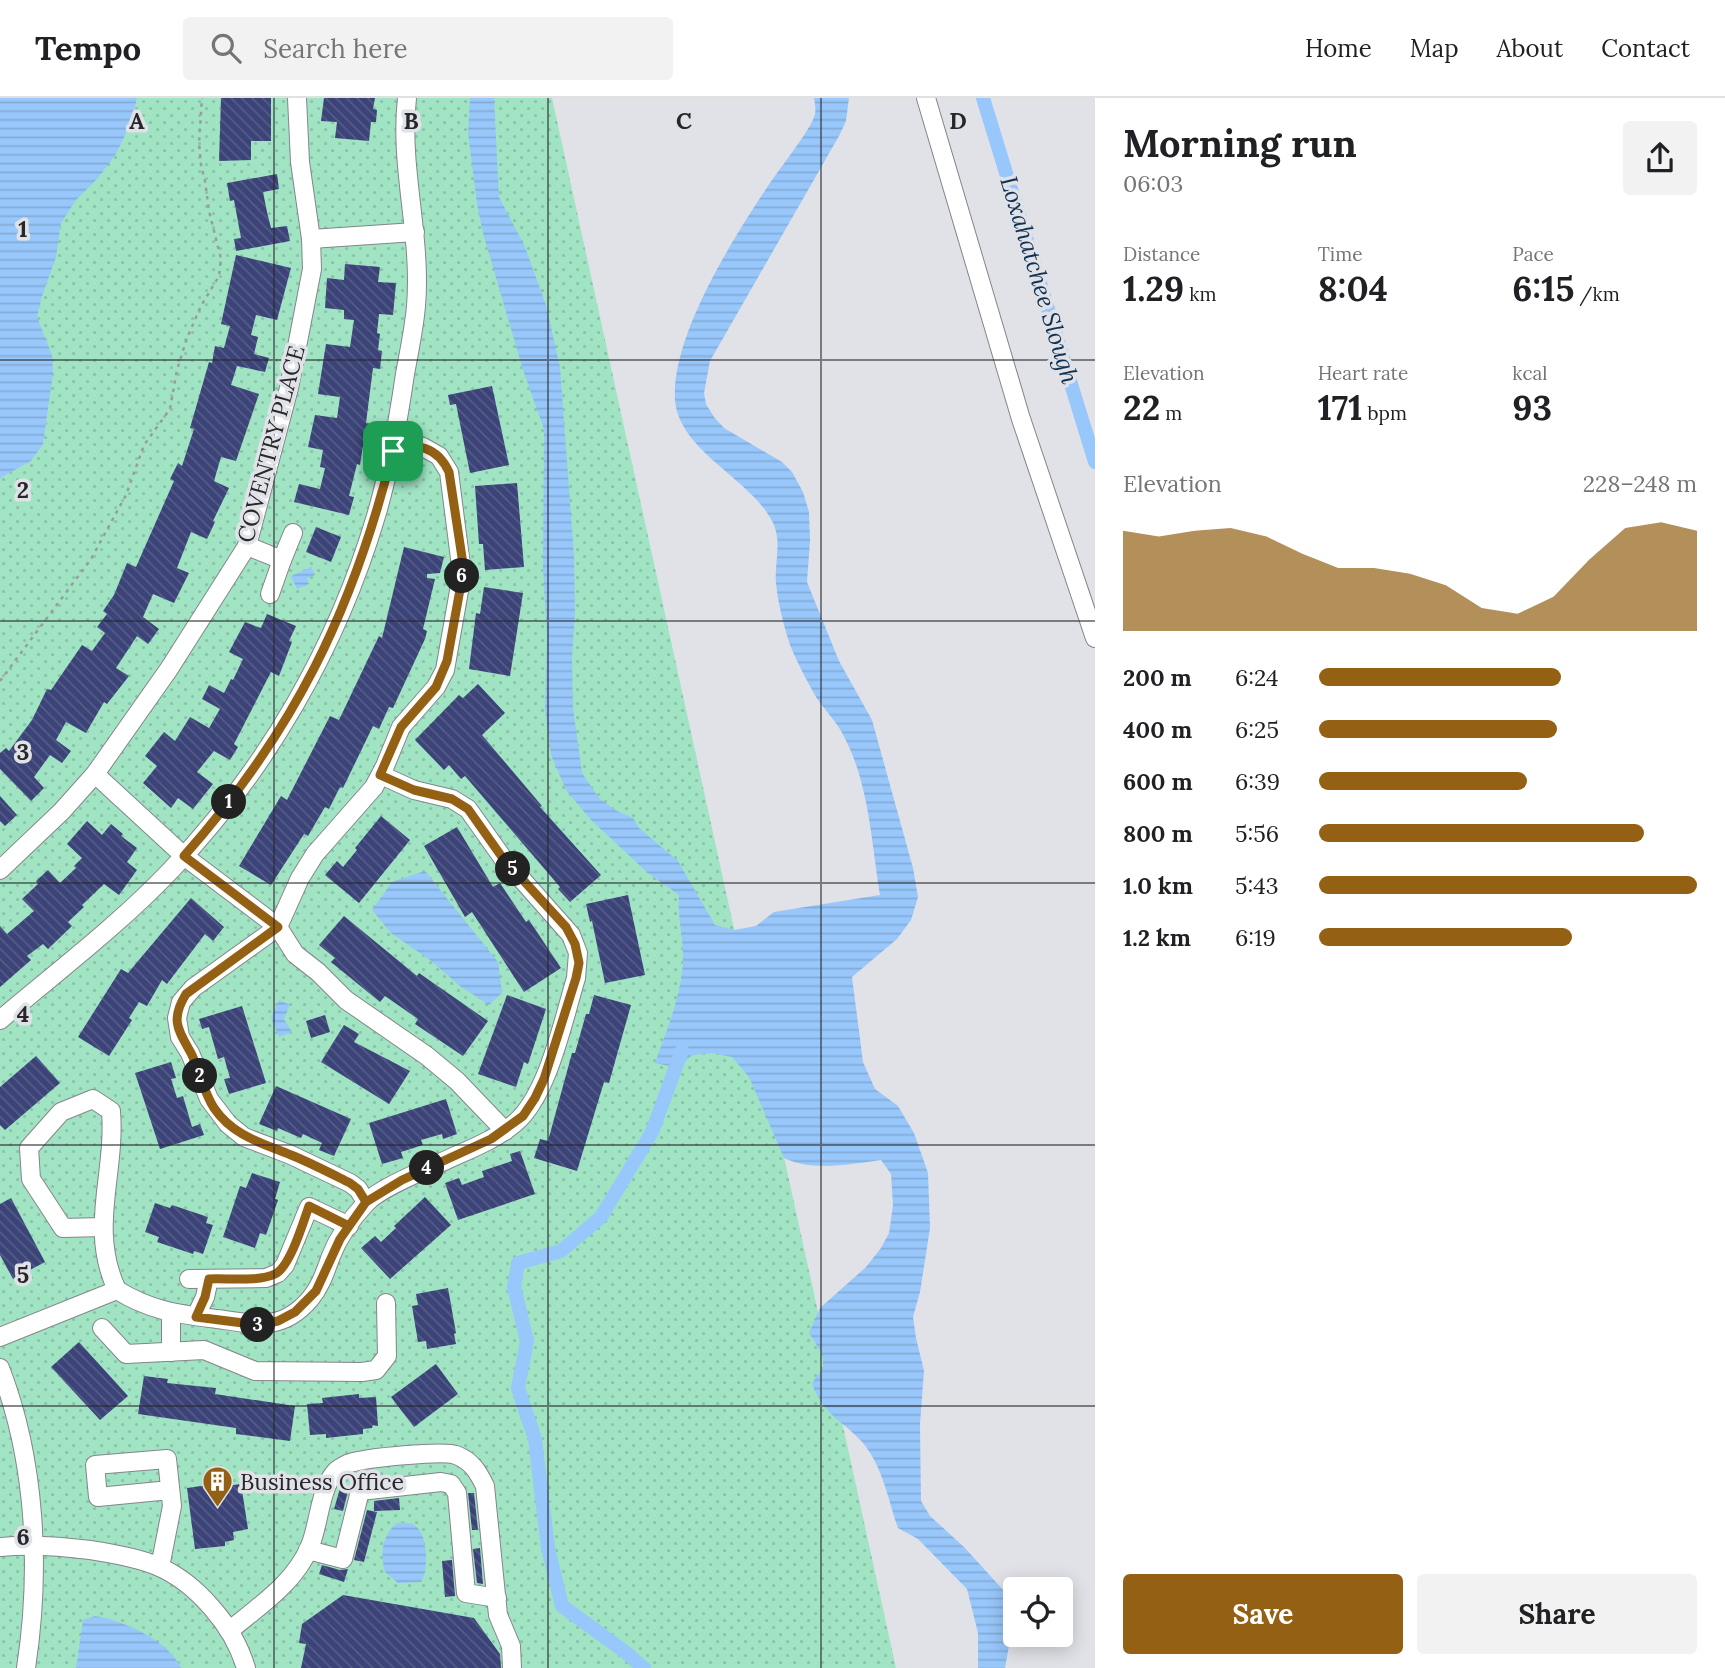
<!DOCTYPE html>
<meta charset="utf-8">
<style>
:root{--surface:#fff;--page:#f2f2f2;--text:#202124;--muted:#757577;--line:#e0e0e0;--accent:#946014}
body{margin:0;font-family:Lora,serif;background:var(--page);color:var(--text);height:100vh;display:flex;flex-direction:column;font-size:26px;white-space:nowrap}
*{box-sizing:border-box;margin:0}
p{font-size:23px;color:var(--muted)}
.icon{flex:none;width:38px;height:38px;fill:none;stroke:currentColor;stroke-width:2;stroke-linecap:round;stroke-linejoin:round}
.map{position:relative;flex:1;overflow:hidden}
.drawer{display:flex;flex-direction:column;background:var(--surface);width:630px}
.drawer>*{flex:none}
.tools{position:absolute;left:1003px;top:1479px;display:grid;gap:14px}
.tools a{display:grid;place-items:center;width:70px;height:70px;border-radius:7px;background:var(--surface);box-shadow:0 4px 18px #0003;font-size:35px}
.pin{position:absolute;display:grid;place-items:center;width:60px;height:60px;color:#fff;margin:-30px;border-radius:14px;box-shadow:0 4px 10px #0006}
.km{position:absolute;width:35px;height:35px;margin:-18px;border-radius:50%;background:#222;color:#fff;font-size:19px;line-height:35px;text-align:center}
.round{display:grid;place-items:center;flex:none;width:74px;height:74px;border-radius:7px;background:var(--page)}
.headline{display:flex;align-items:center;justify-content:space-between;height:119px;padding:0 28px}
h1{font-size:38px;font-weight:700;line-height:52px}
.stats{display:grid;grid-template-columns:repeat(3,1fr);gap:10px;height:119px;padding:7px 28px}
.stats div{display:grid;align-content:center}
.stats b{font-size:35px;font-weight:700}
.stats small{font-size:19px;font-weight:400}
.stats p{font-size:19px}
.chart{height:196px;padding:14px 28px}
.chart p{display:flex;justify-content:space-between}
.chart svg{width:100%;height:126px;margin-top:7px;fill:var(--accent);opacity:.7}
.button{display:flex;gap:14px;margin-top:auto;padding:14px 28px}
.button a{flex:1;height:80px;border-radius:7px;background:var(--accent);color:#fff;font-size:28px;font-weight:700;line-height:80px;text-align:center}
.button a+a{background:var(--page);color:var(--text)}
ul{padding:0 28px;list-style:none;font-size:23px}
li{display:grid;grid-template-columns:112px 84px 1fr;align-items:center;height:52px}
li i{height:18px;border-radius:9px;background:var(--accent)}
header{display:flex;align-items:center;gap:42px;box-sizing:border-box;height:98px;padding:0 35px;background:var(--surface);border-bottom:2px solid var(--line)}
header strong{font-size:33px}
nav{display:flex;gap:38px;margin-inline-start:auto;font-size:24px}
.search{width:490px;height:63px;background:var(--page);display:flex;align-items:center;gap:18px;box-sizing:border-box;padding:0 24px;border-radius:7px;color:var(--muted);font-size:26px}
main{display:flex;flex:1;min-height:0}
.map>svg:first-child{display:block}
.grass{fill:url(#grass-dots)}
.water{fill:url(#water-rules)}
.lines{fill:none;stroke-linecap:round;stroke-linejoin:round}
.canal{stroke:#98c7fb;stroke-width:14}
.building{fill:url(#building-back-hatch)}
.minor-casing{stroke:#84858a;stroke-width:20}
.path{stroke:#9a9b9f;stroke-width:2.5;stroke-dasharray:3.5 5;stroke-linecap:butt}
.minor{stroke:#fff;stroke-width:18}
.route-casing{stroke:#fff;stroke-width:14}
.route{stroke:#946014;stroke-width:9}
.grid{fill:none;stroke:#272729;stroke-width:2;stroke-opacity:0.55}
.labels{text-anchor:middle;stroke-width:7;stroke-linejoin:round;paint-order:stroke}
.street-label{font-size:23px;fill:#272729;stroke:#e0e2e7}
.poi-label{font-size:23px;fill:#272729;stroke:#e0e2e7;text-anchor:start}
.water-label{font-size:24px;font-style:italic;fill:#0f3051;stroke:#e0e2e7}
.grid-label{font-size:23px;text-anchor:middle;font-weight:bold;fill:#272729;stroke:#e0e2e7;stroke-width:7;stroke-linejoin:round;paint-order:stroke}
</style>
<header>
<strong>Tempo</strong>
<div class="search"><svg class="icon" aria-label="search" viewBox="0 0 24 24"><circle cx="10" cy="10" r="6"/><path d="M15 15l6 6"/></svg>Search here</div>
<nav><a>Home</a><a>Map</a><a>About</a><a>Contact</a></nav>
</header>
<main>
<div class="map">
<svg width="1095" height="1570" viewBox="0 0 1095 1570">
<defs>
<pattern id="grass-dots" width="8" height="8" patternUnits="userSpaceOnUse" patternTransform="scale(1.75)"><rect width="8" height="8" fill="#a0e4c4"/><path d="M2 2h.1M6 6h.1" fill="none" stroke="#8ac4a8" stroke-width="1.8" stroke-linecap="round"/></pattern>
<pattern id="water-rules" width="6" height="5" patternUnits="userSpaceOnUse" patternTransform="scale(1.75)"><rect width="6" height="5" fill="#98c7fb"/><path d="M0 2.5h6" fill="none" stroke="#83abd7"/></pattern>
<pattern id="building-back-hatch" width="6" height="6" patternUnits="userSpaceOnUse" patternTransform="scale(1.75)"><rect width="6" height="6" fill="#3b4378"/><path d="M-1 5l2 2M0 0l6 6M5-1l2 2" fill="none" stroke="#555c86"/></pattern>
</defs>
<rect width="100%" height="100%" fill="#e0e2e7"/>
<path class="grass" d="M0 0H552L896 1570H0Z"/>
<g class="water">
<path d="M0 0H137L131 24 116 56 97 81 76 102 61 125 56 159 42 198 37 219 52 257 53 275 43 346 31 363 0 380Z"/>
<path d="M470 0H494L499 99 525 149 546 207 560 269 574 458 575 514 572 559 573 610 582 675 599 700 615 712 633 720 639 730 678 763 715 827 734 832 756 828 774 814 880 797C871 742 869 682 841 633 834 621 824 611 816 599 807 583 797 564 790 547 784 528 778 506 776 485 774 464 783 444 772 423 750 380 679 353 675 302 671 239 732 142 766 91 776 75 813 29 815 16 816 11 815 5 814 0H849L846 23 839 38 710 263 704 295 706 306 714 319 724 330 782 364 792 374 803 394 809 414 810 443 807 484 839 563 872 622 913 770 918 799 911 822 897 841 852 879 863 964 875 991 898 1008 914 1035 928 1075 930 1130 920 1194 913 1219 916 1240 924 1273 920 1326 921 1403 930 1418 964 1449 1005 1494 1012 1531 1005 1570H978V1535L967 1491 918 1441 898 1430C889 1404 882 1367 863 1345 842 1321 824 1319 812 1285L823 1270V1257L809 1235 820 1210 866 1169 881 1150 889 1135 893 1107 891 1076 881 1062C850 1066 813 1074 784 1060L749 979 732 959 712 955 692 957 679 970 655 965C667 931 683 894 683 858 683 837 677 817 679 797L648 775 591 722 566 692 551 657 545 611 547 538 543 469 544 331 523 272 483 135 477 106 468 35Z"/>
<path d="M311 469 315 477 307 480 309 486 297 491 291 478Z"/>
<path d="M425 773 498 864 502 895 489 907 460 888 430 862 391 835 372 812 392 784Z"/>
<path d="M279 902 290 907 284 921 292 934 279 939 271 920Z"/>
<path d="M397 1425C403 1425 409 1424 414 1427 428 1434 429 1473 421 1484L398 1485 385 1474C380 1456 382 1437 397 1425Z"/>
<path d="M95 1518C123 1522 169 1543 181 1570H76L83 1522Z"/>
</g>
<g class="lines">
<g class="canal">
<path d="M983 0 1095 364"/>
<path d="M644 1570 624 1553 562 1508 548 1450 535 1341 518 1290 527 1243 514 1189 518 1165 561 1153 601 1119 652 1034 682 952"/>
</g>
</g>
<g class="building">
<path d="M221 0H271V43H251V62L219 63Z"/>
<path d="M324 0H375L373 11 377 12 376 24H371L369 43 335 40 337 24 321 23Z"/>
<path d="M277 76 279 91 263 94 267 114 271 130 287 128 290 143 236 153 234 141 241 140 234 102 230 103 227 85Z"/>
<path d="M236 157 291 170 277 222 256 217 251 237 258 239 254 256 269 260 265 274 237 268 231 287 259 296 236 363 221 359 214 383 229 390 213 423 215 424 207 441 191 434 177 470 189 475 174 505 153 496 143 519 159 531 148 546 137 538 116 570 129 578 107 606 104 604 86 635 66 624 56 642 71 653 62 665 50 657 34 679 44 690 31 703 0 671V655L6 650 9 653 32 622 47 591 51 592 82 547 92 553 105 535 97 529 107 516 103 513 114 497 127 465 136 469 174 383 170 381 178 365 182 368 194 331 190 330 209 264 212 265 215 248 224 250 230 228 221 226Z"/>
<path d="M345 166 380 169 378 184 396 185 393 217 379 216 377 235 380 236 378 252 382 253 380 271 373 270 366 325 371 326 368 341H364L360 367 357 366 349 398 354 399 349 417 294 404 299 386 320 391 325 370 320 369 323 352 308 349 315 317 337 320 340 299 318 296 326 246 350 249 354 222 344 221V212L325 210 327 180 344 182Z"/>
<path d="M492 288 509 367 470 375 456 306 450 307 448 297Z"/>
<path d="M517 385 524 469 485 472 483 446H479L475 388Z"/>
<path d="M316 429 341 439 331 464 306 454Z"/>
<path d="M404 449 444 459 440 475 427 476V480L435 481 423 531 427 533 425 541 393 610 389 609 379 631 373 628 343 690 340 689 329 711 325 709 308 738 304 736 271 787 239 768 281 698 287 702 330 618 339 622 379 538 382 540Z"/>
<path d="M484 489 523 495 510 578 469 571 476 515 480 516Z"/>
<path d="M267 516 296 528 289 543 292 544 279 578 271 574 234 646 238 649 230 662 214 653 197 674 213 686 193 711 178 700 171 710 143 685 157 668 145 658 164 634 175 643 190 619 209 630 220 611 202 601 209 587 224 595 231 581 233 582 243 561 229 554 245 524 261 530Z"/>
<path d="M478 586 505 615 482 637 542 708 540 709 601 777 570 804 558 791 560 789 465 678 461 681 449 667 444 672 415 642 459 597 463 600Z"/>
<path d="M0 698 17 717 5 728 0 723Z"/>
<path d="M381 718 410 742 359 805 325 777 337 763 343 769 357 752 355 750Z"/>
<path d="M87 723 102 737 111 726 123 736 121 738 137 750 127 764 137 772 119 797 104 786 82 807 84 809 68 824 72 828 48 851 43 846 27 858 31 862 0 889V828L7 836 34 813 22 801 38 786 36 783 48 772 60 785 76 770 74 768 82 760 67 746Z"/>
<path d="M457 729 493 789 500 785 526 824 529 822 561 870 524 894 472 814 465 819 424 748Z"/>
<path d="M628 797 645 877 605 885 592 823 590 824 586 806Z"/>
<path d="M191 800 224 829 213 843 205 836 167 886 162 882 147 908 139 904 129 920 132 922 109 958 78 939 121 871 128 875Z"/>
<path d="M344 818 417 878 419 875 488 923 463 958 415 926 418 921 385 898 380 904 331 864 335 860 319 847Z"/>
<path d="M507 897 546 911 528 966 524 964 516 989 478 976Z"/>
<path d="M594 897 631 907 609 985 604 984 577 1073 534 1060 540 1041 548 1043 572 955H575L586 916H589Z"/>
<path d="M242 908 266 985 229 996 224 981 230 980 224 959 218 961 209 929 202 931 199 921Z"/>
<path d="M325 917 330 934 311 940 306 923Z"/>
<path d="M344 927 359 936 354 944 410 973 389 1006 321 964Z"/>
<path d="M36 958 60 985 5 1032 0 1027V989Z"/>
<path d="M171 964 176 980 171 981 177 1000 183 998 192 1029 200 1026 204 1037 160 1051 135 975Z"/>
<path d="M276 988 351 1021 334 1058 319 1052 322 1045 303 1036 301 1040 278 1030 277 1033 259 1026Z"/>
<path d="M446 1001 457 1036 443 1041 442 1036 421 1042 423 1047 401 1054 403 1060 382 1066 369 1025Z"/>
<path d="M520 1053 535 1096 458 1122 445 1085 459 1080 462 1087 484 1079 482 1073 512 1063 510 1056Z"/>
<path d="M252 1075 280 1084 275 1101 278 1102 266 1137 260 1135 255 1150 223 1139 240 1088 246 1090Z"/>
<path d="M425 1099 451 1127 390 1181 361 1150 375 1138 381 1144 396 1130 394 1128Z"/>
<path d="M11 1100 45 1164 13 1181 0 1157V1106Z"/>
<path d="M155 1105 170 1110 172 1107 208 1119 206 1125 213 1127 203 1156 194 1153 193 1156 157 1144 159 1139 145 1134Z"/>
<path d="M448 1190 456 1235 454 1236 456 1246 427 1251 426 1243 418 1244 412 1208 418 1207 416 1196Z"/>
<path d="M79 1244 128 1298 100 1322 51 1269Z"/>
<path d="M436 1266 458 1296 414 1329 391 1299Z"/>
<path d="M144 1278 168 1281 167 1285 216 1290 215 1296 295 1308 290 1343 236 1336V1330L138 1316Z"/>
<path d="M359 1296V1300L376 1299 378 1328 373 1327 372 1330 363 1331V1336L326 1340V1336L310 1337 307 1306 323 1305 322 1300Z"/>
<path d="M241 1386 248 1431 233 1434 234 1442 225 1444V1448L195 1451 187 1390 208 1387 211 1390Z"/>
<path d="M341 1387 349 1389 343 1413 334 1411Z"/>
<path d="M468 1395H474L478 1432H472Z"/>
<path d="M399 1400 400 1412 374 1413V1403Z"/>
<path d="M367 1412 377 1414 364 1464 354 1462Z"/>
<path d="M480 1450 483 1486 477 1485 473 1451Z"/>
<path d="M452 1462 455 1498 445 1499 442 1463Z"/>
<path d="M322 1467 340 1472 348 1471 344 1484 319 1476Z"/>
<path d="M343 1497 474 1520 500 1556 501 1570H301L306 1546 299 1545 302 1526Z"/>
</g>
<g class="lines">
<defs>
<g id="minor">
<path d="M926 0 1021 321 1095 540"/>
<path d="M311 141 415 134"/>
<path d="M247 448 282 462 293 435"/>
<path d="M270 496 282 462"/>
<path d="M95 676 184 758 278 829 295 856 318 874 346 902 427 958 457 983 505 1033"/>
<path d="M0 772 62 713 95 676 169 571 247 448 289 290 312 171 311 141 300 64 297 0"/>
<path d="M0 922C58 873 120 826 172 771 267 671 337 549 376 418 390 371 398 324 405 276 409 254 414 231 416 208 422 138 399 69 407 0"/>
<path d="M366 1104 358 1091 350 1085 291 1057 244 1039 228 1026 209 1001 190 955 180 939 177 920 181 904 193 890 278 829 300 780 315 756 374 689 385 668 401 629 436 589 445 572 462 476 449 374 439 358 423 349 405 348 393 353"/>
<path d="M103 1129 63 1130 31 1081 29 1050 61 1014 93 1001 111 1013C116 1077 88 1130 117 1192"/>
<path d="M189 1181 266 1180 278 1175 285 1167 309 1109 349 1128"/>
<path d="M196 1218 205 1199 209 1181"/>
<path d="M102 1230 126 1256 204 1252 255 1273 362 1274 376 1272 387 1258 386 1205"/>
<path d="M0 1239 117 1192C151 1213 178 1216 217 1221 254 1226 282 1234 310 1201 321 1188 325 1174 331 1158 338 1140 352 1120 366 1105 380 1090 420 1074 440 1065 465 1053 494 1043 515 1025 548 997 563 923 576 880L578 855 571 837 502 759 468 711 452 701 414 692 381 677"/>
<path d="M171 1254V1215"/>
<path d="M0 1270C36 1363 41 1472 26 1570"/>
<path d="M0 1449C31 1446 59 1448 90 1452 144 1460 176 1468 212 1510 228 1528 239 1547 246 1570"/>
<path d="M308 1452 343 1461 360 1393 441 1384 451 1386 457 1395 466 1495 497 1500"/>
<path d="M160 1469 172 1408 167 1361 95 1367 98 1399 170 1392"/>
<path d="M229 1533C259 1508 295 1485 310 1448 319 1427 320 1389 336 1373 340 1370 345 1366 350 1365 366 1360 443 1352 456 1357 472 1363 478 1374 485 1388L498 1517 511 1548 512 1570"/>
</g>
</defs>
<use href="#minor" class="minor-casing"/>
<path class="path" d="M0 583 91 461 126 397 144 347 170 311 177 272 187 240 201 208 219 178 221 161 209 113 205 83 201 67 199 45 202 0"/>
<use href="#minor" class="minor"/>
</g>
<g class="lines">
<defs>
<path id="route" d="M393 353C353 513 294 634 184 758L278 829 186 896C170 922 178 932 191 955 200 973 203 993 214 1010 233 1038 262 1045 291 1057 311 1065 330 1075 350 1085L358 1091 366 1104 340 1141 316 1193 295 1214 278 1223 259 1227 196 1219 205 1199 209 1181C227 1180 259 1184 275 1176 290 1169 303 1125 309 1108L349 1128 366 1104 402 1082 491 1041 523 1018 535 1000 544 981 576 880 579 865 575 846 566 829 502 759 468 711 452 701 414 692 380 677 401 629 436 589 447 563 461 486 463 466 449 374C438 350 417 343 393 353"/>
</defs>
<use href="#route" class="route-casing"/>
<use href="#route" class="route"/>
</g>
<path class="grid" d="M274 0V1570M548 0V1570M821 0V1570M0 262H1095M0 523H1095M0 785H1095M0 1047H1095M0 1308H1095"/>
<defs>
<symbol id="building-pin" viewBox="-11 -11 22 30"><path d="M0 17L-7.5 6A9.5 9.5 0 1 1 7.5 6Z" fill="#946014" stroke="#e0e2e7"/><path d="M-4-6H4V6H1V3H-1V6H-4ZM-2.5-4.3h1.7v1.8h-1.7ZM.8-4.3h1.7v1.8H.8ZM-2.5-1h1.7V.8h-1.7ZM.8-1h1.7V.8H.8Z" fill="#fff"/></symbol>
</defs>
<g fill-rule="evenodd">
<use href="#building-pin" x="200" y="1366" width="35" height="47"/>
</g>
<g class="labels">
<g class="street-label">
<text transform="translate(271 346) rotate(-75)" y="8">COVENTRY PLACE</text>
</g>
<g class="poi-label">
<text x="240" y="1392">Business Office</text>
</g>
<g class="water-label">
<text transform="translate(1039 182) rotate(73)" y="8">Loxahatchee Slough</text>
</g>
</g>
<g class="grid-label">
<text x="137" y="31">A</text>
<text x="411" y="31">B</text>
<text x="684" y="31">C</text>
<text x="958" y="31">D</text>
<text x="23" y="139">1</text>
<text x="23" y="400">2</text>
<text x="23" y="662">3</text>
<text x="23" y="924">4</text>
<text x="23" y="1185">5</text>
<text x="23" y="1447">6</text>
</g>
</svg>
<div class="tools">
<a><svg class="icon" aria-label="locate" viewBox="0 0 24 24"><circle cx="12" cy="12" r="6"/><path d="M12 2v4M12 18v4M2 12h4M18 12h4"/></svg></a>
</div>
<div class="pin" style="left:393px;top:353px;background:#1e9e55"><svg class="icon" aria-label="arrive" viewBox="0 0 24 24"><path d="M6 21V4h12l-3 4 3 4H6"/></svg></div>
<b class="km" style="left:229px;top:704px">1</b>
<b class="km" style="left:200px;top:978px">2</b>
<b class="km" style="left:258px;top:1227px">3</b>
<b class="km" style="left:427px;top:1070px">4</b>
<b class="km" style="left:513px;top:771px">5</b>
<b class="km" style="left:462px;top:478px">6</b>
</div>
<section class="drawer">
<div class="headline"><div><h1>Morning run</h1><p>06:03</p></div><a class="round"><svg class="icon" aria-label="share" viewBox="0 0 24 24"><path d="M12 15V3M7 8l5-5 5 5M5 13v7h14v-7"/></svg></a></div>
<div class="stats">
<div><p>Distance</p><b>1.29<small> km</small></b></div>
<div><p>Time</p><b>8:04</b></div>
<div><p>Pace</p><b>6:15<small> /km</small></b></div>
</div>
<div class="stats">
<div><p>Elevation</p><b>22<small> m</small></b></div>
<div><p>Heart rate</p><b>171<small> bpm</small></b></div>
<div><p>kcal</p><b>93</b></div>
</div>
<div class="chart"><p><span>Elevation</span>228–248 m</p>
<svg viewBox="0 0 160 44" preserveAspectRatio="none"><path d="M0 44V9L10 11L20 9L30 8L40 11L50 17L60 22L70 22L80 24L90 28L100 36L110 38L120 32L130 19L140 8L150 6L160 9V44z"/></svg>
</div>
<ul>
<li><b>200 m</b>6:24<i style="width:64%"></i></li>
<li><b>400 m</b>6:25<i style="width:63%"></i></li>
<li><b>600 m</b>6:39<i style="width:55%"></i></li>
<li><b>800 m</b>5:56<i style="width:86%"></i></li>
<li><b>1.0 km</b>5:43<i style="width:100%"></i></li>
<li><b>1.2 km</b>6:19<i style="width:67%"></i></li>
</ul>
<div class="button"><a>Save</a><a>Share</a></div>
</section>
</main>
